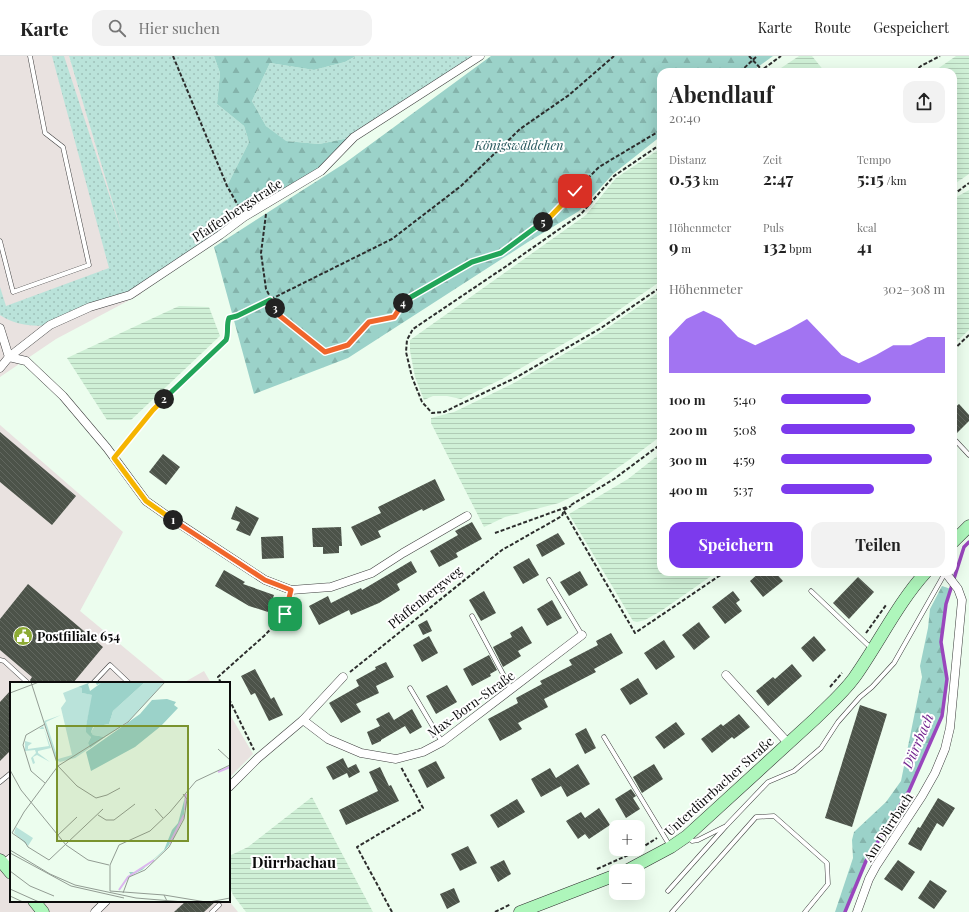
<!DOCTYPE html>
<html lang="de">
<meta charset="utf-8">
<style>
:root{--surface:#fff;--page:#f2f2f2;--text:#222;--muted:#767676;--line:#e0e0e0;--accent:#7c3aed}
body{margin:0;font-family:"Playfair Display",serif;background:var(--page);color:var(--text);height:100vh;display:flex;flex-direction:column;font-size:15px;white-space:nowrap}
*{box-sizing:border-box;margin:0}
p{font-size:13px;color:var(--muted)}
.icon{flex:none;width:22px;height:22px;fill:none;stroke:currentColor;stroke-width:2;stroke-linecap:round;stroke-linejoin:round}
.map{position:relative;flex:1;overflow:hidden}
.panel{position:absolute;left:657px;top:12px;width:300px;height:508px;display:flex;flex-direction:column;background:var(--surface);border-radius:12px;box-shadow:0 4px 16px #0002}
.panel>*{flex:none}
.buttons{position:absolute;left:609px;top:764px;display:grid;gap:8px}
.buttons a{display:grid;place-items:center;width:36px;height:36px;border-radius:8px;background:var(--surface);box-shadow:0 4px 16px #0002;font-size:20px}
.pin{position:absolute;display:grid;place-items:center;width:34px;height:34px;color:#fff;margin:-17px;border-radius:8px;box-shadow:0 2px 6px #0006}
.km{position:absolute;width:20px;height:20px;margin:-10px;border-radius:50%;background:#222;color:#fff;font-size:11px;line-height:20px;text-align:center}
.round{display:grid;place-items:center;flex:none;width:42px;height:42px;border-radius:12px;background:var(--page)}
.head{display:flex;align-items:center;justify-content:space-between;height:68px;padding:0 12px}
h1{font-size:22px;font-weight:700;line-height:30px}
.stats{display:grid;grid-template-columns:repeat(3,1fr);gap:6px;height:68px;padding:4px 12px}
.stats div{display:grid;align-content:center}
.stats b{font-size:17px;font-weight:700}
.stats small{font-size:11px;font-weight:400}
.stats p{font-size:11px}
.chart{height:112px;padding:8px 12px}
.chart p{display:flex;justify-content:space-between}
.chart svg{width:100%;height:72px;margin-top:4px;fill:var(--accent);opacity:.7}
.cta{display:flex;gap:8px;margin-top:auto;padding:8px 12px}
.cta a{flex:1;height:46px;border-radius:12px;background:var(--accent);color:#fff;font-size:16px;font-weight:700;line-height:46px;text-align:center}
.cta a+a{background:var(--page);color:var(--text)}
ul{padding:0 12px;list-style:none;font-size:13px}
li{display:grid;grid-template-columns:64px 48px 1fr;align-items:center;height:30px}
li i{height:10px;border-radius:5px;background:var(--accent)}
header{display:flex;align-items:center;gap:24px;box-sizing:border-box;height:56px;padding:0 20px;background:var(--surface);border-bottom:1px solid var(--line)}
header strong{font-size:19px}
nav{display:flex;gap:22px;margin-inline-start:auto;font-size:14px}
.search{width:280px;height:36px;background:var(--page);display:flex;align-items:center;gap:10px;box-sizing:border-box;padding:0 14px;border-radius:12px;color:var(--muted);font-size:15px}
.map>svg:first-child{display:block}
.industrial{fill:#e9e2e0}
.farmland{fill:url(#farmland-rules)}
.grass{fill:url(#grass-dots)}
.forest{fill:url(#forest-firs)}
.lines{fill:none;stroke-linecap:round;stroke-linejoin:round}
.stream{stroke:#9946bd;stroke-width:3.5}
.building{fill:url(#building-back-hatch)}
.lane-casing{stroke:#3e3e3e;stroke-width:5}
.street-casing{stroke:#3e3e3e;stroke-width:9}
.secondary-casing{stroke:#2d2d2d;stroke-width:13}
.path{stroke:#2d2d2d;stroke-width:2;stroke-dasharray:4 2;stroke-linecap:butt}
.lane{stroke:#fff;stroke-width:4}
.street{stroke:#fff;stroke-width:8}
.secondary{stroke:#aef6bb;stroke-width:12}
.split-1-casing{stroke:#fff;stroke-width:8}
.split-2-casing{stroke:#fff;stroke-width:8}
.split-3-casing{stroke:#fff;stroke-width:8}
.split-4-casing{stroke:#fff;stroke-width:8}
.split-5-casing{stroke:#fff;stroke-width:8}
.split-6-casing{stroke:#fff;stroke-width:8}
.split-1{stroke:#f0652b;stroke-width:5}
.split-2{stroke:#f5b400;stroke-width:5}
.split-3{stroke:#22a559;stroke-width:5}
.split-4{stroke:#f0652b;stroke-width:5}
.split-5{stroke:#22a559;stroke-width:5}
.split-6{stroke:#f5b400;stroke-width:5}
.labels{text-anchor:middle;stroke-width:4;stroke-linejoin:round;paint-order:stroke}
.park-label{font-size:13px;font-style:italic;fill:#24565b;stroke:#fff}
.street-label{font-size:13px;fill:#0b0b0b;stroke:#fff}
.poi-label{font-size:13px;font-weight:bold;fill:#0b0b0b;stroke:#fff;text-anchor:start}
.water-label{font-size:14px;font-style:italic;fill:#72248e;stroke:#fff}
.quarter-label{font-size:15px;font-weight:bold;fill:#0b0b0b;stroke:#fff}
.inset-river{fill:none;stroke:#dcb6ef;stroke-width:2}
.inset-road{fill:none;stroke:#929c93;stroke-width:1}
.view{fill:#7a932e;fill-opacity:0.15;stroke:#7a932e;stroke-width:2}
.inset-edge{fill:none;stroke:#0b0b0b;stroke-width:2}
</style>
<header>
<strong>Karte</strong>
<div class="search"><svg class="icon" aria-label="search" viewBox="0 0 24 24"><circle cx="10" cy="10" r="6"/><path d="M15 15l6 6"/></svg>Hier suchen</div>
<nav><a>Karte</a><a>Route</a><a>Gespeichert</a></nav>
</header>
<div class="map">
<svg width="969" height="856" viewBox="0 0 969 856">
<defs>
<pattern id="farmland-rules" width="6" height="5" patternUnits="userSpaceOnUse"><rect width="6" height="5" fill="#cff0d6"/><path d="M0 2.5h6" fill="none" stroke="#b0ccb6"/></pattern>
<pattern id="grass-dots" width="8" height="8" patternUnits="userSpaceOnUse"><rect width="8" height="8" fill="#bae3da"/><path d="M2 2h.1M6 6h.1" fill="none" stroke="#9fc1ba" stroke-width="1.8" stroke-linecap="round"/></pattern>
<pattern id="forest-firs" width="22" height="20" patternUnits="userSpaceOnUse"><rect width="22" height="20" fill="#9bd2c9"/><path d="M5 1l3.5 6h-7zM16 11l3.5 6h-7z" fill="#84b3ab"/></pattern>
<pattern id="building-back-hatch" width="6" height="6" patternUnits="userSpaceOnUse"><rect width="6" height="6" fill="#4c5349"/><path d="M-1 5l2 2M0 0l6 6M5-1l2 2" fill="none" stroke="#61675f"/></pattern>
</defs>
<rect width="100%" height="100%" fill="#ecfdee"/>
<g class="industrial">
<path d="M0 0H69L141 238 56 283 0 321Z"/>
<path d="M0 369 123 476 80 555 167 627H11V845H229L238 856H0Z"/>
<path d="M204 615 211 627H183Z"/>
<path d="M229 657 253 698 229 722Z"/>
</g>
<g class="farmland">
<path d="M799 0H812L825 16H775Z"/>
<path d="M956 0H969V118L953 129V16H933Z"/>
<path d="M661 92V225L600 267 502 323 461 343 447 340H433L424 344 415 321 410 295V284L586 159 616 122Z"/>
<path d="M969 134V274L953 289V143Z"/>
<path d="M661 235V380L629 404 582 436 559 447 505 461 484 471 431 367V362L454 356 514 327 600 277Z"/>
<path d="M179 250 209 251 220 280 131 364H107L67 302Z"/>
<path d="M661 397V516H717L661 555 645 564 637 566 633 565 569 458 628 423Z"/>
<path d="M312 741 373 856H246L233 839 229 829V800L248 791Z"/>
</g>
<g class="grass">
<path d="M52 0H64L123 181 69 0H214L220 17 217 48 244 70 249 86 227 130 244 161 130 239 50 269C32 271 15 269 0 259V231L6 250 109 212Z"/>
<path d="M356 0H480L354 81 319 88 285 85 266 70 252 45 270 7 314 14 345 6Z"/>
</g>
<g class="forest">
<path d="M214 0H356L345 6 314 14 270 7 252 45 266 70 286 85 319 88 354 81 321 115 244 161 227 130 249 86 244 70 217 48 220 17Z"/>
<path d="M491 0H773L751 16H661V80L613 118 579 155 528 186 348 302 254 338 214 191 345 107Z"/>
<path d="M942 530 951 533 946 548 941 586 947 623 942 660 909 735 866 805 845 856H835L853 802 852 784 854 776 886 746 901 725 922 621 920 610 928 572 930 553Z"/>
</g>
<g class="lines">
<path class="stream" d="M845 856 866 805 909 735 942 660 947 623 941 586 946 548 964 491 969 486"/>
</g>
<g class="building">
<path d="M959 348 969 359V365L953 381V353Z"/>
<path d="M0 376 76 440 52 469 0 426Z"/>
<path d="M163 398 180 411 166 429 149 416Z"/>
<path d="M435 423 445 444 423 455 422 453 378 475 381 481 361 490 351 471 381 457 378 451Z"/>
<path d="M236 450 259 462 250 480 236 474 240 466 231 463Z"/>
<path d="M472 466 482 483 456 497 458 501 439 511 430 495 458 479 455 475Z"/>
<path d="M341 471 342 490H339V497L323 498V491H313L312 472Z"/>
<path d="M558 477 565 488 542 501 536 489Z"/>
<path d="M283 480 284 502 262 503 261 481Z"/>
<path d="M529 502 539 519 523 528 513 511Z"/>
<path d="M411 505 417 516 397 528 400 534 379 547 351 559 349 554 319 569 309 550 328 540 331 547 361 532 362 534Z"/>
<path d="M224 514 245 526 243 528 274 539 268 556 249 550 215 530Z"/>
<path d="M580 515 588 529 569 540 560 526Z"/>
<path d="M760 516H775L783 525 763 541 750 525Z"/>
<path d="M858 521 874 536 849 563 833 547Z"/>
<path d="M28 528 103 591 73 627H31L30 624 32 621 0 594V563Z"/>
<path d="M484 535 496 557 481 565 469 544Z"/>
<path d="M733 535 740 544 736 547 742 555 725 568 712 551Z"/>
<path d="M552 544 562 562 547 570 537 553Z"/>
<path d="M427 564 432 575 423 579 418 569Z"/>
<path d="M699 566 710 581 694 594 682 579Z"/>
<path d="M522 570 532 587 518 595 521 600 503 611 493 591 512 581 510 577Z"/>
<path d="M611 577 623 597 594 613 596 616 544 643 548 651 518 667 522 673 500 685 488 663 518 647 516 642 542 628 540 625 572 609 569 604 598 589 596 585Z"/>
<path d="M429 580 438 597 422 606 413 589Z"/>
<path d="M814 580 826 594 813 606 801 592Z"/>
<path d="M664 584 675 601 656 614 644 597Z"/>
<path d="M489 599 497 614 490 618 491 620 472 630 463 613Z"/>
<path d="M386 606 394 621 376 630 379 637 356 648 361 656 341 667 329 647 359 630 356 624 376 613 375 611Z"/>
<path d="M792 608 802 620 768 650 756 635 773 621 775 623Z"/>
<path d="M255 613 271 643 274 641 283 659 269 665 255 637 251 639 241 620Z"/>
<path d="M638 622 648 638 630 649 620 633Z"/>
<path d="M447 629 457 646 436 658 426 640Z"/>
<path d="M11 634V694L0 705V646Z"/>
<path d="M860 649 887 658 852 771 825 762Z"/>
<path d="M412 653 422 671 410 678 405 670 381 684V685L372 689 367 676 380 670 376 663 389 656 394 664Z"/>
<path d="M739 658 750 671 734 683 732 681 712 697 701 683 721 668 723 670Z"/>
<path d="M676 666 685 678 664 693 655 681Z"/>
<path d="M586 672 596 692 585 698 575 678Z"/>
<path d="M343 702 348 712 356 708 360 716 349 722 347 717 333 724 326 711Z"/>
<path d="M436 705 445 722 427 732 418 714Z"/>
<path d="M578 708 590 728 567 741 561 730 541 741 531 723 550 712 556 722Z"/>
<path d="M654 708 663 723 642 737 633 721Z"/>
<path d="M380 711 389 730 391 729 399 745 346 769 339 754 378 735 369 716Z"/>
<path d="M631 733 636 740 633 742 640 753 626 762 615 743Z"/>
<path d="M938 742 955 752 943 771 937 767 921 795 908 788 918 771 920 772Z"/>
<path d="M517 743 525 756 498 772 490 759Z"/>
<path d="M599 752 610 769 589 783 585 778 578 783 566 765 581 756 585 762Z"/>
<path d="M468 790 477 807 460 815 451 798Z"/>
<path d="M504 804 511 818 498 826 490 811Z"/>
<path d="M898 804 915 816 902 835 884 823Z"/>
<path d="M930 824 947 835 934 853 918 842Z"/>
<path d="M454 832 460 846 447 853 440 838Z"/>
<path d="M186 845H216L204 856H174Z"/>
</g>
<g class="lines">
<defs>
<g id="lane">
<path d="M0 185 13 236 89 209 63 91 45 77 30 0"/>
<path d="M956 385 969 399"/>
<path d="M549 524 582 579"/>
<path d="M811 535 872 593"/>
<path d="M472 560 511 633"/>
<path d="M0 604 4 605 28 627"/>
<path d="M93 627 110 609 129 627"/>
<path d="M410 632 442 686"/>
<path d="M604 681 670 790"/>
<path d="M0 726 11 717"/>
<path d="M688 780 692 785 698 784 724 771"/>
<path d="M668 835 726 770 768 726 794 715 821 692 838 666 860 641 872 631 894 607 945 517"/>
<path d="M212 856 219 849"/>
<path d="M672 856 756 761 774 760 827 807 828 828 805 856"/>
</g>
<g id="street">
<path d="M0 272 9 301"/>
<path d="M9 301 26 305 63 340 107 392 146 445 166 459 265 524 291 534 331 531 372 517 403 497 467 460"/>
<path d="M0 312 9 301 50 269 90 251 130 239 220 179 244 161 321 115 354 81 480 0"/>
<path d="M726 619 788 687"/>
<path d="M303 664 328 683 361 697 396 703 423 696 442 686 582 579"/>
<path d="M229 731 258 702 303 664 343 621"/>
<path d="M4 808 11 802"/>
<path d="M95 856 106 845"/>
<path d="M857 856 869 823 876 810 922 740 935 717 945 693 950 672 962 544 958 533 945 516"/>
</g>
<g id="secondary">
<path d="M953 486 969 470"/>
<path d="M0 804 11 817"/>
<path d="M626 815 671 791 687 780 816 662C829 649 843 637 854 622 879 587 897 548 926 516"/>
<path d="M34 845 43 856"/>
<path d="M520 856 616 819"/>
</g>
</defs>
<use href="#lane" class="lane-casing"/>
<use href="#street" class="street-casing"/>
<use href="#secondary" class="secondary-casing"/>
<g class="path">
<path d="M173 0 227 130 240 153"/>
<path d="M749 0 762 14"/>
<path d="M740 16 757 0"/>
<path d="M759 16 781 0"/>
<path d="M914 16 921 10 940 0"/>
<path d="M661 88 614 120 581 158 508 209 413 273 407 284 406 296 412 321 422 346 432 357 444 356 517 321 601 272 661 231"/>
<path d="M953 139 969 127"/>
<path d="M266 158 261 197 266 233 280 260 325 296 348 289 369 267 394 261 404 245 472 206 501 197 551 160 599 111 661 74"/>
<path d="M953 294 969 279"/>
<path d="M120 395 153 354 196 314 226 284C229 276 226 269 229 262L237 260 392 183 461 130 520 73 569 39 614 0"/>
<path d="M571 449 614 423 661 388"/>
<path d="M564 455 635 577 725 516"/>
<path d="M495 477 567 451"/>
<path d="M866 577 886 549"/>
<path d="M350 616 502 494 562 460 564 454 571 450"/>
<path d="M221 627 218 621 264 580 285 558 289 543"/>
<path d="M830 631 842 617"/>
<path d="M229 643 254 694"/>
<path d="M669 774 690 759 727 726"/>
<path d="M597 813 635 796 657 782"/>
<path d="M392 856 357 791 423 752 401 711"/>
<path d="M495 856 511 848"/>
</g>
<use href="#lane" class="lane"/>
<use href="#street" class="street"/>
<use href="#secondary" class="secondary"/>
</g>
<g class="lines">
<defs>
<path id="split-1" d="M173 464 265 524 291 534 285 558"/>
<path id="split-2" d="M164 343 153 354 114 402 146 445 173 464"/>
<path id="split-3" d="M164 343 226 284C229 276 226 269 229 262L237 260 270 244 275 252"/>
<path id="split-4" d="M275 252 280 260 325 296 348 289 369 266 394 261 403 247"/>
<path id="split-5" d="M403 247 404 245 472 206 501 197 543 166"/>
<path id="split-6" d="M543 166 551 160 575 135"/>
</defs>
<use href="#split-1" class="split-1-casing"/>
<use href="#split-2" class="split-2-casing"/>
<use href="#split-3" class="split-3-casing"/>
<use href="#split-4" class="split-4-casing"/>
<use href="#split-5" class="split-5-casing"/>
<use href="#split-6" class="split-6-casing"/>
<use href="#split-1" class="split-1"/>
<use href="#split-2" class="split-2"/>
<use href="#split-3" class="split-3"/>
<use href="#split-4" class="split-4"/>
<use href="#split-5" class="split-5"/>
<use href="#split-6" class="split-6"/>
</g>
<defs>
<symbol id="civic-disc" viewBox="-11 -11 22 22"><circle r="9.5" fill="#8dab34" stroke="#fff"/><path d="M-.6-6.5H3V-4.5H.6V-3L4-1V1h2V6H-6V1h2V-1L-.6-3ZM-1.2 2.5V6h2.4V2.5Z" fill="#fff"/></symbol>
</defs>
<g fill-rule="evenodd">
<use href="#civic-disc" x="12" y="569" width="22" height="22"/>
</g>
<g class="labels">
<g class="park-label">
<text x="519" y="94">Königswäldchen</text>
</g>
<g class="street-label">
<text transform="translate(237 154) rotate(-33)" y="5">Pfaffenbergstraße</text>
<text transform="translate(425 541) rotate(-39)" y="5">Pfaffenbergweg</text>
<text transform="translate(471 648) rotate(-36)" y="5">Max-Born-Straße</text>
<text transform="translate(719 730) rotate(-42)" y="5">Unterdürrbacher Straße</text>
<text transform="translate(888 771) rotate(-57)" y="5">Am Dürrbach</text>
</g>
<g class="poi-label">
<text x="37" y="585">Postfiliale 654</text>
</g>
<g class="water-label">
<text transform="translate(918 685) rotate(-67)" y="5">Dürrbach</text>
</g>
<g class="quarter-label">
<text x="294" y="812">Dürrbachau</text>
</g>
</g>
<g transform="translate(10 626)">
<rect width="220" height="220" fill="#ecfdee"/>
<path d="M135 0H155L118 40 95 55 83 53 81 50 84 45 99 42 103 29ZM68 5 72 6V11L83 13 76 44 81 55 78 61 80 66 65 76 50 80 46 78 34 39 51 33 36 40 48 77 62 73 51 26 56 19 53 11ZM33 44 41 66 28 69V71L40 80 27 73 23 75 25 81 23 82 21 76 26 71 25 68 15 69V59L22 61 18 64V67L39 64 34 47H29ZM6 145 23 156 18 164 4 151Z" fill="#bae3da"/>
<path d="M81 0 78 2 80 9 91 1 87 3 85 0H135L103 29 99 42 83 45 81 50 83 53 95 55 80 66 78 61 81 55 76 50V44L82 13 72 11V6L68 5ZM157 17 166 20 164 23 168 26 151 44 125 65 81 89 76 70 130 32 142 18ZM175 115 174 133 159 163 156 167 132 188 121 193 119 190H125L135 185 154 168 162 148 168 141Z" fill="#9bd2c9"/>
<path class="inset-river" d="M208 90 220 85M175 128 176 112M160 161 174 133M109 208 118 195 144 178"/>
<path class="inset-road" d="M21 0 48 84M0 11 29 0M35 42 16 53 13 63 21 89 35 101M208 67 220 78M48 84 67 104 86 116 97 113 110 106M0 88 11 108 56 163 78 178 99 183M93 127 39 178 18 165 15 160 2 151 14 130 48 84 118 40 155 0M145 127 153 136M88 133 96 138H104L125 122M48 153 67 135M0 168 40 192 65 203 126 216 174 220M0 171 61 204 114 216M100 183 109 163 140 149 160 130 186 99 220 83M100 183V209L154 213 157 219M0 189 20 204 44 214M0 207 29 220M113 211 119 195 135 188 159 165 174 137 177 117 173 112M154 213 196 220M0 214 13 220M199 220 220 216"/>
<path class="view" d="M47 44H178V159H47Z"/>
<rect width="220" height="220" class="inset-edge"/>
</g>
</svg>
<div class="buttons">
<a>+</a>
<a>−</a>
</div>
<div class="pin" style="left:285px;top:558px;background:#1e9e55"><svg class="icon" aria-label="arrive" viewBox="0 0 24 24"><path d="M6 21V4h12l-3 4 3 4H6"/></svg></div>
<div class="pin" style="left:575px;top:135px;background:#d93025"><svg class="icon" aria-label="check" viewBox="0 0 24 24"><path d="M5 12l5 5 9-10"/></svg></div>
<b class="km" style="left:173px;top:464px">1</b>
<b class="km" style="left:164px;top:343px">2</b>
<b class="km" style="left:275px;top:252px">3</b>
<b class="km" style="left:403px;top:247px">4</b>
<b class="km" style="left:543px;top:166px">5</b>
<section class="panel">
<div class="head"><div><h1>Abendlauf</h1><p>20:40</p></div><a class="round"><svg class="icon" aria-label="share" viewBox="0 0 24 24"><path d="M12 15V3M7 8l5-5 5 5M5 13v7h14v-7"/></svg></a></div>
<div class="stats">
<div><p>Distanz</p><b>0.53<small> km</small></b></div>
<div><p>Zeit</p><b>2:47</b></div>
<div><p>Tempo</p><b>5:15<small> /km</small></b></div>
</div>
<div class="stats">
<div><p>Höhenmeter</p><b>9<small> m</small></b></div>
<div><p>Puls</p><b>132<small> bpm</small></b></div>
<div><p>kcal</p><b>41</b></div>
</div>
<div class="chart"><p><span>Höhenmeter</span>302–308 m</p>
<svg viewBox="0 0 160 44" preserveAspectRatio="none"><path d="M0 44V22L10 11L20 6L30 11L40 22L50 27L60 22L70 17L80 11L90 22L100 33L110 38L120 33L130 27L140 27L150 22L160 22V44z"/></svg>
</div>
<ul>
<li><b>100 m</b>5:40<i style="width:55%"></i></li>
<li><b>200 m</b>5:08<i style="width:82%"></i></li>
<li><b>300 m</b>4:59<i style="width:92%"></i></li>
<li><b>400 m</b>5:37<i style="width:57%"></i></li>
</ul>
<div class="cta"><a>Speichern</a><a>Teilen</a></div>
</section>
</div>
